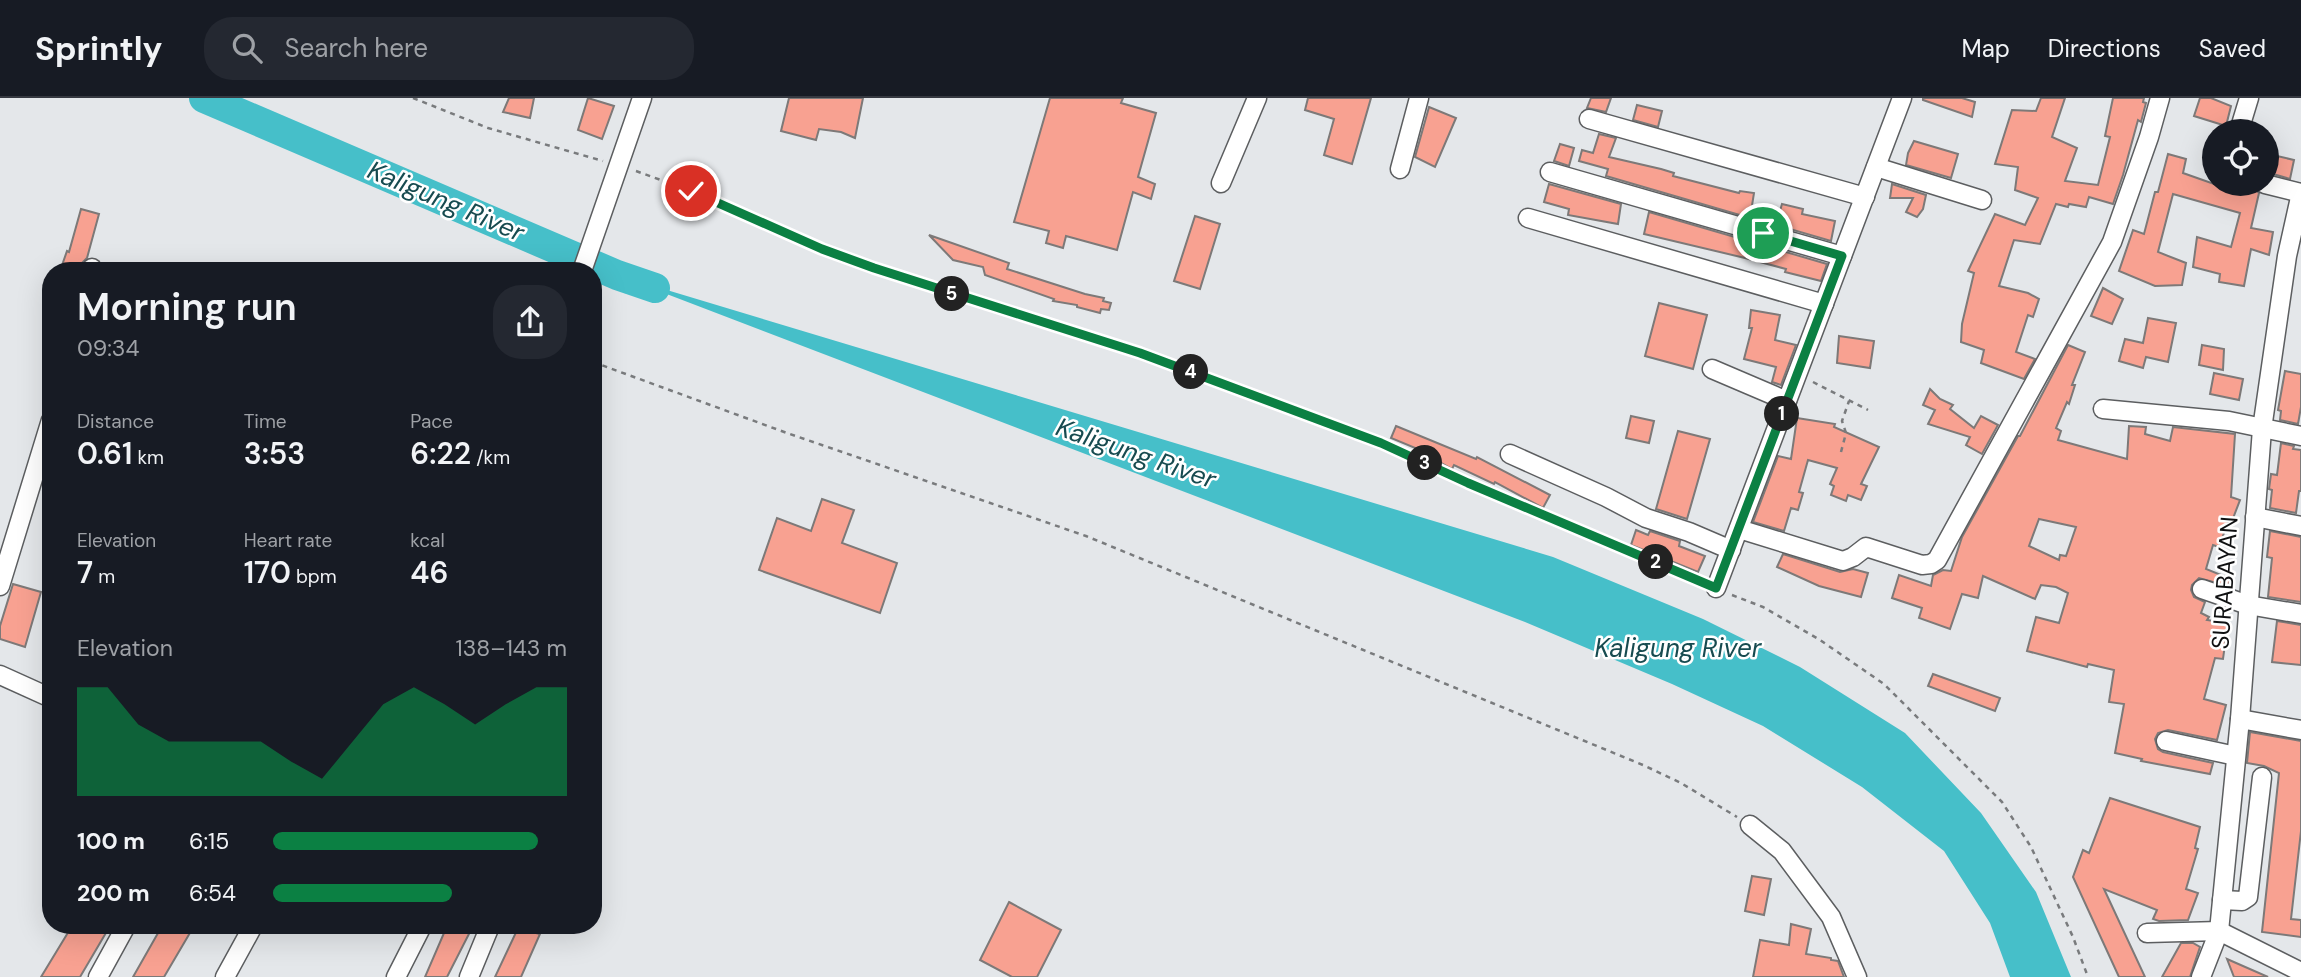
<!DOCTYPE html>
<meta charset="utf-8">
<style>
:root{--surface:#171b24;--page:#242831;--text:#f1f3f6;--muted:#9ea1a6;--line:#363941;--accent:#0b8043}
body{margin:0;font-family:"DM Sans",sans-serif;background:var(--page);color:var(--text);height:100vh;display:flex;flex-direction:column;font-size:26px;white-space:nowrap}
*{box-sizing:border-box;margin:0}
p{font-size:23px;color:var(--muted)}
.icon{flex:none;width:38px;height:38px;fill:none;stroke:currentColor;stroke-width:2;stroke-linecap:round;stroke-linejoin:round}
.map{position:relative;flex:1;overflow:hidden}
.panel{position:absolute;left:42px;top:164px;width:560px;height:672px;display:flex;flex-direction:column;background:var(--surface);border-radius:28px;box-shadow:0 7px 28px #0002}
.panel>*{flex:none}
.tools{position:absolute;left:2202px;top:21px;display:grid;gap:14px}
.tools a{display:grid;place-items:center;width:77px;height:77px;border-radius:50%;background:var(--surface);box-shadow:0 7px 28px #0002;font-size:35px}
.pin{position:absolute;display:grid;place-items:center;width:60px;height:60px;color:#fff;margin:-30px;border:4px solid #fff;border-radius:50%;box-shadow:0 2px 7px #0007}
.km{position:absolute;width:35px;height:35px;margin:-18px;border-radius:50%;background:#222;color:#fff;font-size:19px;line-height:35px;text-align:center}
.round{display:grid;place-items:center;flex:none;width:74px;height:74px;border-radius:28px;background:var(--page)}
.head{display:flex;align-items:center;justify-content:space-between;height:119px;padding:0 35px}
h1{font-size:38px;font-weight:600;line-height:52px}
.figures{display:grid;grid-template-columns:repeat(3,1fr);gap:10px;height:119px;padding:7px 35px}
.figures div{display:grid;align-content:center}
.figures b{font-size:30px;font-weight:600}
.figures small{font-size:19px;font-weight:400}
.figures p{font-size:19px}
.chart{height:196px;padding:14px 35px}
.chart p{display:flex;justify-content:space-between}
.chart svg{width:100%;height:126px;margin-top:7px;fill:var(--accent);opacity:.7}
ul{padding:0 35px;list-style:none;font-size:23px}
li{display:grid;grid-template-columns:112px 84px 1fr;align-items:center;height:52px}
li i{height:18px;border-radius:9px;background:var(--accent)}
header{display:flex;align-items:center;gap:42px;box-sizing:border-box;height:98px;padding:0 35px;background:var(--surface);border-bottom:2px solid var(--line)}
header strong{font-size:33px}
nav{display:flex;gap:38px;margin-inline-start:auto;font-size:24px}
.search{width:490px;height:63px;background:var(--page);display:flex;align-items:center;gap:18px;box-sizing:border-box;padding:0 24px;border-radius:28px;color:var(--muted);font-size:26px}
.map>svg:first-child{display:block}
.water{fill:#46bfc9}
.lines{fill:none;stroke-linecap:round;stroke-linejoin:round}
.river{stroke:#46bfc9;stroke-width:30}
.building{fill:#f8a191;stroke:#7d7978;stroke-width:2;fill-rule:evenodd}
.minor-casing{stroke:#5c5e60;stroke-width:21}
.path{stroke:#797b7d;stroke-width:2.5;stroke-dasharray:5 5;stroke-linecap:butt}
.minor{stroke:#fff;stroke-width:18}
.route-casing{stroke:#fff;stroke-width:14}
.route{stroke:#0b8043;stroke-width:9}
.labels{text-anchor:middle;stroke-width:5;stroke-linejoin:round;paint-order:stroke}
.street-label{font-size:24px;fill:#0f1011;stroke:#fff}
.water-label{font-size:26px;font-style:italic;fill:#174b50;stroke:#fff}
</style>
<header>
<strong>Sprintly</strong>
<div class="search"><svg class="icon" aria-label="search" viewBox="0 0 24 24"><circle cx="10" cy="10" r="6"/><path d="M15 15l6 6"/></svg>Search here</div>
<nav><a>Map</a><a>Directions</a><a>Saved</a></nav>
</header>
<div class="map">
<svg width="2301" height="879" viewBox="0 0 2301 879">
<rect width="100%" height="100%" fill="#e4e7ea"/>
<path class="water" d="M617 177 1553 459 1703 521 1800 569 1905 635 1981 715 2036 794 2071 879H2010L1990 825 1944 753 1862 689 1763 628 1672 586 1525 524Z"/>
<g class="lines">
<path class="river" d="M204 0 617 177 655 190"/>
</g>
<g class="building">
<path d="M509 0H534L530 20 503 14Z"/>
<path d="M588 0 614 8 602 41 578 32Z"/>
<path d="M789 0H863L855 40 841 34 819 31 816 42 781 33Z"/>
<path d="M1050 0H1123L1121 5 1156 15 1138 79 1155 86 1151 101 1133 94 1117 152 1066 138 1063 150 1046 145 1049 133 1014 124Z"/>
<path d="M1308 0H1371L1352 66 1324 57 1334 21 1305 12Z"/>
<path d="M1591 0H1611L1606 14 1587 10Z"/>
<path d="M1923 0H1962L1975 4 1972 19 1923 2Z"/>
<path d="M2041 0H2065L2052 39 2077 50 2065 83 2098 87 2110 39 2105 38 2113 0H2144L2143 4 2146 5 2141 24 2138 22 2123 77 2113 106 2089 99 2086 109 2069 106 2068 109 2056 106 2040 146 2014 142 1999 188 2028 195 2039 201 2033 219 2028 217 2016 254 2035 261 2024 281 1981 265 1984 252 1961 244 1962 226 1974 175 1968 173 1995 116 2025 127 2038 100 2015 92 2018 69 1995 66 2012 12 2036 13Z"/>
<path d="M2200 0H2211L2231 8 2226 28 2194 18Z"/>
<path d="M1637 7 1662 13 1658 29 1633 22Z"/>
<path d="M1429 9 1456 20 1435 69 1415 59Z"/>
<path d="M1599 36 1616 40 1609 59 1661 71 1674 75 1673 78 1739 95 1740 93 1754 95 1750 120 1606 78 1608 71 1579 63 1582 52 1593 55Z"/>
<path d="M1914 43 1958 56 1951 80 1906 67 1908 55Z"/>
<path d="M1560 46 1574 50 1569 68 1554 63Z"/>
<path d="M2168 56 2186 61 2183 75 2231 92 2232 86 2254 90 2259 95 2251 130 2273 134 2269 157 2251 151 2244 188 2219 184 2220 176 2193 169 2197 139 2231 149 2240 115 2173 96 2158 154 2186 165 2182 187 2155 188 2119 173 2133 132 2144 136 2155 94H2158Z"/>
<path d="M2277 58 2294 62 2290 81 2273 76Z"/>
<path d="M1549 86 1621 106 1618 126 1568 117 1569 111 1544 104Z"/>
<path d="M1892 86 1926 97 1923 111 1917 119 1906 114 1913 100H1890Z"/>
<path d="M1782 106 1803 111 1802 116 1835 123 1831 143 1776 127Z"/>
<path d="M81 111 99 116 87 160 82 165 81 173H60L67 153 69 154Z"/>
<path d="M1649 114 1827 166 1821 183 1785 174 1786 171 1745 160 1644 136Z"/>
<path d="M1195 118 1220 126 1200 191 1174 183Z"/>
<path d="M929 137 1009 165 1007 171 1085 196 1104 200 1103 203 1111 205 1109 212 1101 211 1100 215 1077 209V207L1053 203 1054 201 985 177 983 169 953 162Z"/>
<path d="M2103 190 2123 201 2112 226 2091 218Z"/>
<path d="M1659 205 1707 217 1693 271 1645 258Z"/>
<path d="M1751 212 1780 217 1775 242 1796 247 1781 287 1772 284 1776 269 1744 261 1752 230H1749Z"/>
<path d="M2148 220 2176 225 2168 264 2146 259 2143 270 2119 263 2125 241 2143 245Z"/>
<path d="M1839 238 1874 243 1870 270 1837 265Z"/>
<path d="M2068 247 2085 254 2072 287H2075L2069 306 2067 304 2056 330 2061 333 2058 342 2127 361 2129 328 2146 329 2145 336 2170 343 2173 329 2235 336 2231 399 2240 402 2232 423 2229 421 2219 449 2213 447 2206 471 2231 481 2228 488 2199 480 2192 487 2191 492 2194 499 2205 504 2201 515 2209 519 2207 522 2228 525 2223 561 2215 560 2204 601 2226 607 2217 642 2168 632 2158 635 2155 641 2158 651 2163 654 2213 665 2210 676 2141 663 2142 661 2115 655 2124 606 2109 604 2114 572 2088 566 2087 569 2027 553 2036 519 2059 525 2068 495 2056 489 2041 487 2035 501 1983 478 1978 500 1962 496 1950 531 1919 520 1922 510 1892 500 1899 477 1931 488 1933 477 1943 472 1951 473 1962 439 2018 338H2020ZM2039 421 2076 429 2066 458 2060 457 2059 462 2029 448Z"/>
<path d="M2202 247 2224 251 2223 272 2199 267Z"/>
<path d="M2285 273 2301 276V309L2298 326 2280 322 2281 313 2278 312Z"/>
<path d="M2214 275 2243 281 2239 302 2210 296Z"/>
<path d="M1930 291 1940 301 1953 307 1950 311 1974 330 1981 318 1998 327 1982 356 1966 347 1970 339 1928 326 1935 312 1923 307Z"/>
<path d="M1631 318 1654 323 1649 345 1626 340Z"/>
<path d="M1797 320 1835 326 1834 329 1879 349 1861 386 1867 388 1861 402 1848 397 1846 403 1831 397 1834 388 1830 386 1837 370 1808 362 1799 394 1803 395 1798 412 1791 410 1784 433 1753 424 1778 358 1791 361Z"/>
<path d="M1396 328 1476 361 1477 359 1550 397 1543 410 1495 384 1494 386 1454 367 1452 371 1436 362 1437 359 1391 340Z"/>
<path d="M1678 333 1710 341 1687 421 1656 411Z"/>
<path d="M2281 345 2294 348 2293 351 2301 352V393H2299L2296 415 2270 410 2272 392 2269 391 2271 376 2277 377Z"/>
<path d="M822 401 854 412 842 445 897 465 880 515 759 472 777 420 811 433Z"/>
<path d="M1636 432 1648 437 1650 433 1680 443 1679 448 1705 458 1698 474 1631 447Z"/>
<path d="M2270 433 2301 439V504L2268 499 2272 460 2267 459Z"/>
<path d="M1783 456 1840 474 1853 471 1868 475 1861 499 1819 488 1777 469Z"/>
<path d="M13 486 41 494 25 549 0 541V528Z"/>
<path d="M2277 523 2301 527V567L2272 564Z"/>
<path d="M1933 576 2000 600 1995 613 1928 588Z"/>
<path d="M2250 634 2301 643V733L2291 821 2301 822V839L2262 834 2279 675 2264 668 2247 665Z"/>
<path d="M2110 700 2200 729 2195 750 2198 751 2186 791 2198 795 2188 822 2159 823 2153 821 2157 812 2104 791 2145 879H2119L2073 779 2083 752 2089 755Z"/>
<path d="M1752 778 1771 781 1764 817 1745 813Z"/>
<path d="M1009 804 1061 832 1037 879H1012L980 862Z"/>
<path d="M1791 826 1811 831 1806 856 1831 860V862L1838 863 1844 879H1753L1760 842 1789 847Z"/>
<path d="M72 828H110L80 879H41Z"/>
<path d="M162 828H194L164 879H133Z"/>
<path d="M447 828H473L447 879H425Z"/>
<path d="M519 828H539L536 835 540 836 521 879H495Z"/>
<path d="M2181 845H2193L2200 849 2190 879H2162Z"/>
<path d="M2227 861 2268 879H2234Z"/>
</g>
<g class="lines">
<defs>
<g id="minor">
<path d="M1589 21 1865 99"/>
<path d="M2239 33 2249 0"/>
<path d="M1876 69 1982 102"/>
<path d="M1400 71 1419 0"/>
<path d="M1550 74 1842 158"/>
<path d="M1221 85 1257 0"/>
<path d="M2265 86 2301 95"/>
<path d="M1528 120 1824 206"/>
<path d="M92 173V170"/>
<path d="M582 173 642 0"/>
<path d="M1712 271 1787 303"/>
<path d="M2103 311 2229 323 2301 338"/>
<path d="M1510 356 1606 399 1646 420 1689 434 1731 452"/>
<path d="M2255 419 2301 428"/>
<path d="M1739 431 1843 463 1853 459 1866 449 1922 467 1931 466 1937 462 2112 144 2149 39 2160 0"/>
<path d="M0 488 51 322"/>
<path d="M1716 490 1902 0"/>
<path d="M2202 491 2248 507 2301 516"/>
<path d="M0 577 51 600"/>
<path d="M2240 621 2301 632"/>
<path d="M2166 643 2236 658"/>
<path d="M1750 727 1782 753 1831 819 1857 879"/>
<path d="M2222 802 2242 803 2248 799 2262 679"/>
<path d="M2147 835 2219 833 2301 874"/>
<path d="M98 879 126 828"/>
<path d="M225 879 253 828"/>
<path d="M396 879 422 828"/>
<path d="M469 879 490 828"/>
<path d="M2201 879 2219 833 2240 621 2262 331 2287 158 2301 95"/>
</g>
</defs>
<use href="#minor" class="minor-casing"/>
<g class="path">
<path d="M413 0 488 30 603 63"/>
<path d="M636 73 691 93 822 151 934 190 1140 255 1381 345 1468 385 1700 483"/>
<path d="M593 264 787 335 1086 438 1643 667 1681 685 1737 719"/>
<path d="M1813 284 1868 312"/>
<path d="M1841 354 1846 335 1842 323 1849 303"/>
<path d="M1732 497 1763 509 1820 542 1884 586 2002 704 2031 749 2073 839 2088 879"/>
</g>
<use href="#minor" class="minor"/>
</g>
<g class="lines">
<defs>
<path id="route" d="M691 93 822 151 874 170 1140 255 1381 345 1468 385 1716 490 1842 158 1763 135"/>
</defs>
<use href="#route" class="route-casing"/>
<use href="#route" class="route"/>
</g>
<g class="labels">
<g class="street-label">
<text transform="translate(2225 485) rotate(-86)" y="8">SURABAYAN</text>
</g>
<g class="water-label">
<text transform="translate(446 103) rotate(23)" y="9">Kaligung River</text>
<text transform="translate(1136 355) rotate(19)" y="9">Kaligung River</text>
<text x="1678" y="559">Kaligung River</text>
</g>
</g>
</svg>
<div class="tools">
<a><svg class="icon" aria-label="locate" viewBox="0 0 24 24"><circle cx="12" cy="12" r="6"/><path d="M12 2v4M12 18v4M2 12h4M18 12h4"/></svg></a>
</div>
<div class="pin" style="left:1763px;top:135px;background:#1e9e55"><svg class="icon" aria-label="arrive" viewBox="0 0 24 24"><path d="M6 21V4h12l-3 4 3 4H6"/></svg></div>
<div class="pin" style="left:691px;top:93px;background:#d93025"><svg class="icon" aria-label="check" viewBox="0 0 24 24"><path d="M5 12l5 5 9-10"/></svg></div>
<b class="km" style="left:1782px;top:316px">1</b>
<b class="km" style="left:1656px;top:464px">2</b>
<b class="km" style="left:1425px;top:365px">3</b>
<b class="km" style="left:1191px;top:274px">4</b>
<b class="km" style="left:952px;top:196px">5</b>
<section class="panel">
<div class="head"><div><h1>Morning run</h1><p>09:34</p></div><a class="round"><svg class="icon" aria-label="share" viewBox="0 0 24 24"><path d="M12 15V3M7 8l5-5 5 5M5 13v7h14v-7"/></svg></a></div>
<div class="figures">
<div><p>Distance</p><b>0.61<small> km</small></b></div>
<div><p>Time</p><b>3:53</b></div>
<div><p>Pace</p><b>6:22<small> /km</small></b></div>
</div>
<div class="figures">
<div><p>Elevation</p><b>7<small> m</small></b></div>
<div><p>Heart rate</p><b>170<small> bpm</small></b></div>
<div><p>kcal</p><b>46</b></div>
</div>
<div class="chart"><p><span>Elevation</span>138–143 m</p>
<svg viewBox="0 0 160 44" preserveAspectRatio="none"><path d="M0 44V6L10 6L20 19L30 25L40 25L50 25L60 25L70 32L80 38L90 25L100 12L110 6L120 12L130 19L140 12L150 6L160 6V44z"/></svg>
</div>
<ul>
<li><b>100 m</b>6:15<i style="width:90%"></i></li>
<li><b>200 m</b>6:54<i style="width:61%"></i></li>
</ul>
</section>
</div>
